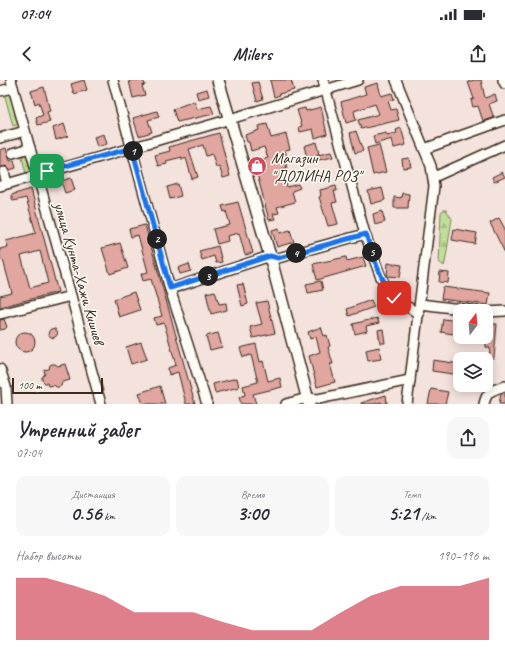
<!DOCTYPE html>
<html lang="ru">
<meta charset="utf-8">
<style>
:root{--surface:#fff;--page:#f7f7f7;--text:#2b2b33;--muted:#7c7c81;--accent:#d1495b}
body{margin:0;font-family:Caveat,sans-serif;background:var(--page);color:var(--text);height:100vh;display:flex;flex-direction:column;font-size:15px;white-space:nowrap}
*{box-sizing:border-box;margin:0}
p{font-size:13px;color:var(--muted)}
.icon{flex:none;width:22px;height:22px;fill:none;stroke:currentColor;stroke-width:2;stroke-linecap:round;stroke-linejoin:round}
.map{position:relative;height:324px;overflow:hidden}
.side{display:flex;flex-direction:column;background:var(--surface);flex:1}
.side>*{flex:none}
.needle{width:26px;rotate:16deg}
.tools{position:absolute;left:453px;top:224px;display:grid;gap:8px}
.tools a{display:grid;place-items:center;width:40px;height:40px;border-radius:8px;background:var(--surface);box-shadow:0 2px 10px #0003;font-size:20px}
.scale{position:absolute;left:12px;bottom:10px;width:91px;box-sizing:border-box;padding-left:4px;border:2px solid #3b2a1e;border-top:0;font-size:11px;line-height:14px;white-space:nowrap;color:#3b2a1e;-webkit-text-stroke:3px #fdfcf7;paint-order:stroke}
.pin{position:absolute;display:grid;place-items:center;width:34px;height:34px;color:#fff;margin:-17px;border-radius:8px;box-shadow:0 2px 6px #0006}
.km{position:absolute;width:20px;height:20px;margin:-10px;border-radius:50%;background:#222;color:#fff;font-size:11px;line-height:20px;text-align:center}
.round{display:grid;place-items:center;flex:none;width:42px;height:42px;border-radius:12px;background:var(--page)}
.overview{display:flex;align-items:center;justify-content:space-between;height:68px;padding:0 16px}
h1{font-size:22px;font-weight:700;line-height:30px}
.stats{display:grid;grid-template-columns:repeat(3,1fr);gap:6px;height:68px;padding:4px 16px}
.stats div{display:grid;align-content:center;border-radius:10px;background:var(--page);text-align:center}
.stats b{font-size:20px;font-weight:700}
.stats small{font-size:11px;font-weight:400}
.stats p{font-size:11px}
.chart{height:112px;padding:8px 16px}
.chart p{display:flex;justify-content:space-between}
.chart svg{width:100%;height:72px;margin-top:4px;fill:var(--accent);opacity:.7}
.status{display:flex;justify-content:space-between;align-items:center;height:28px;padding:0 20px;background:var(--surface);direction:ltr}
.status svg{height:11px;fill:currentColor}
header{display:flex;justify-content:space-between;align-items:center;height:52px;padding:0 16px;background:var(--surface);font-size:18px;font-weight:700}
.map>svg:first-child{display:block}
.grass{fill:url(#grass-tufts);stroke:#7d845b}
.forest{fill:url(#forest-firs);stroke:#7d845b}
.building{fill:#e0a69f;stroke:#3b2a1e;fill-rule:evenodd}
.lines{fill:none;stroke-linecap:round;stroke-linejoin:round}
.minor-casing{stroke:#3b2a1e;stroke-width:12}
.major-casing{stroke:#3b2a1e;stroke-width:14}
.minor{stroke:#fdfcf7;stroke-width:9}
.major{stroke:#fdfcf7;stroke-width:11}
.route-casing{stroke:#fff;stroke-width:8}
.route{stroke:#1a73e8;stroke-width:5}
.labels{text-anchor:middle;stroke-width:3;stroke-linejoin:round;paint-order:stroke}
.poi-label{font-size:16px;fill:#3b2a1e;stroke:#fdfcf7;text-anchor:start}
.street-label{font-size:16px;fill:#3b2a1e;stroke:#fdfcf7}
</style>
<div class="status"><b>07:04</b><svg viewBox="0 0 49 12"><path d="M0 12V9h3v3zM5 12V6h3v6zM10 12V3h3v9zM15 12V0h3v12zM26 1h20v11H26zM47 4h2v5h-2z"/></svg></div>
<header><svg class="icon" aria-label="back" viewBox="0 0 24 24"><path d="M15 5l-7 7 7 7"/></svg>Milers<svg class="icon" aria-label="share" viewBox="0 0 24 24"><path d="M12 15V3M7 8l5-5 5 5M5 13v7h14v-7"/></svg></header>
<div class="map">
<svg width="505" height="324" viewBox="0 0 505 324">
<defs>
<pattern id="grass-tufts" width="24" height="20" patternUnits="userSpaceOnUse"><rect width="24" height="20" fill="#bfdf98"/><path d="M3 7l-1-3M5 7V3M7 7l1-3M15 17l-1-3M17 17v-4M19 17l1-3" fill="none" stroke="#a5c083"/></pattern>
<pattern id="forest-firs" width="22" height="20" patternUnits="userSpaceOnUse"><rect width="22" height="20" fill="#bfdf98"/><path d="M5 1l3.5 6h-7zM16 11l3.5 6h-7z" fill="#a5c083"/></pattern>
</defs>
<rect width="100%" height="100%" fill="#f4e2dd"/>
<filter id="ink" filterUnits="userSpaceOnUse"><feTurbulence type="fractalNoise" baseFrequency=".025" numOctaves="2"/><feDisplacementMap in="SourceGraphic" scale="8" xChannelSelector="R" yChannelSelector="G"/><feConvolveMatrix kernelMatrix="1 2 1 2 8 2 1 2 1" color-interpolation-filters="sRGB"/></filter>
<g filter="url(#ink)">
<g class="grass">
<path d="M10 11 19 44 13 46 4 13Z"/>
<path d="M27 72 32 88 29 92 26 94 21 73Z"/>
</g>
<path class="forest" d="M443 130H446L452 139 445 183 444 186 439 182 441 132Z"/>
<g class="building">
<path d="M84 0 87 10 74 14 71 4Z"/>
<path d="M134 0H143L145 5 142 6 145 15 133 18 129 1Z"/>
<path d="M270 0H291L294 10 279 14 280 15 274 17Z"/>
<path d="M474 0H481L485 18 495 14 497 21 489 24 494 38 483 41 478 26 473 27 471 20 474 19 468 2Z"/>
<path d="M258 2 263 19 257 21 252 3Z"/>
<path d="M378 3 381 16 392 13 394 19 388 21 391 30 396 29 399 40 361 49 358 40 379 34 375 24 354 31 356 40 346 43 341 22 366 14 364 7Z"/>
<path d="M44 7 50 31 47 32 50 42 38 45 36 38 43 35 39 22 35 24 31 11Z"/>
<path d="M207 9 209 16 198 19 196 12Z"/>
<path d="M194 21 197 29 211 26 214 34 177 42 173 29Z"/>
<path d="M321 27 327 54 315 58 313 49 300 52 299 47 302 46 297 30 305 28 306 31Z"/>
<path d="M157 31 159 37 148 40 152 52 139 56 133 38Z"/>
<path d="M64 44 68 56 56 60 53 48Z"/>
<path d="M267 44 271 58 286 54 290 69 285 70 288 80 285 81 287 88 282 89 287 107 298 104 300 108 292 111 295 122 277 127 279 133 273 134 275 139 269 140 254 82 268 78 264 67 251 71 249 62H247L245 55 259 50 258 46Z"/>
<path d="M401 48 406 65 394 68 392 59 375 64 373 56 386 53 387 56 397 53 396 50Z"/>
<path d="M356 51 363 71 355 73 350 53Z"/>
<path d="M219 53 230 96 223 98 219 86 216 87 212 74 206 76 203 65 189 69 198 97 192 99 186 78 182 80V77L166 81 167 84 158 86 155 75 170 71 169 67Z"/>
<path d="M104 54 107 64 97 67 94 57Z"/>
<path d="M316 62 319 74 307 78 304 66Z"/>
<path d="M379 65 386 92 373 95 367 68Z"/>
<path d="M6 68 10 81 14 80 16 88 10 90 6 86 0 88V70Z"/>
<path d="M331 72 333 77 319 80 318 75Z"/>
<path d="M409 78 411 87 403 88 402 79Z"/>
<path d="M502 92 505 97 494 102 492 97Z"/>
<path d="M71 98 75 110 65 113 61 101Z"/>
<path d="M178 104 181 116 170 119 167 107Z"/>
<path d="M336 106 337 111H334L337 122 332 123 338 144 328 146 319 117 321 116 320 110Z"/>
<path d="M382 108 385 120 371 124 368 111Z"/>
<path d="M31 109 58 212 0 227V216L12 213 3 180 0 181V169L8 167 6 161 36 153 26 118 13 121 11 115ZM40 171 48 203 30 208 21 176Z"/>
<path d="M402 113 409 114 408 128H394V117L401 118Z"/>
<path d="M238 122 253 173 245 175 239 153 227 156 228 161 217 164 213 149 230 145 226 131 224 132 222 126Z"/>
<path d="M382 131 385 142 375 145 373 134Z"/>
<path d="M499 138 505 149V173L490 143Z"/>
<path d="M145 145 170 234 195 324H186L178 292 169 295 168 288 176 285 164 243 156 245 154 238 162 236 151 199 143 201 141 194 148 192 138 155 131 157 129 149Z"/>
<path d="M279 148 280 153 290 150 294 162 277 167 272 150Z"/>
<path d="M454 149 477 153 475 164 452 160Z"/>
<path d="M120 163 128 188 110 194 102 168Z"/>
<path d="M218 166 222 182 216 183 214 176 202 180 199 171Z"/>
<path d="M346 177 347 181 363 177 366 186 317 200 313 184Z"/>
<path d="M388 183 402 185 400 197 387 196Z"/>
<path d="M189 184 191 191 180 194 178 188Z"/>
<path d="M440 192 449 193 448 203 439 202Z"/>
<path d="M321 201 323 210 308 213 306 204Z"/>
<path d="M243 204 248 224 242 226 237 205Z"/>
<path d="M443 207 490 213 488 225 441 219Z"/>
<path d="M215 211 219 224 226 223 227 230 211 234 206 213Z"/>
<path d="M134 212 140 230 119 237 114 219Z"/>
<path d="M371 220 374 227 349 236 347 229Z"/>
<path d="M267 221 275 253 253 258 250 247 262 244 256 223Z"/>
<path d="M377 238 379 243 366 246 367 251 355 254 353 244Z"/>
<path d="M4 239 7 247 5 249 0 250V240Z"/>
<path d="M443 239 460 241V255L441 252Z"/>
<path d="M492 244H497L494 278H489L490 268 486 267V245L492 246Z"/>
<path d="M321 247 324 256 327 255 330 266 328 267 333 284H330L335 302 317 307 309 276 320 272 316 257 310 259 308 252Z"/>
<circle cx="53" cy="253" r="4.5"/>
<path d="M383 249 385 263H380L378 250Z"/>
<circle cx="25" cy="262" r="10"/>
<path d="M218 253 222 267 210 270 206 256Z"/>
<path d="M141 262 147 279 131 284 126 267Z"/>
<path d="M256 264 260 282 263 281 268 301 280 298 282 307 253 314 256 324H241L239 317 245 315 243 306 258 302 251 275 243 277 240 268Z"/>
<path d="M379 267 381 279 368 281 366 270Z"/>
<path d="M433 280 460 284V295L432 291Z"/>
<path d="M52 284H55L58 286 65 284 70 300 62 302 61 306 59 307H56L54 305 48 306 47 303H45L42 300V297L45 294 44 290 49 289 50 285Z"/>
<path d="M237 298 239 307 215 313 213 304Z"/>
<path d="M160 306 165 324H143L139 313Z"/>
<path d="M431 309 448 312 445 324H428Z"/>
<path d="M505 312V324H499L501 314Z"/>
<path d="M386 315 387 324H381V322L373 324H361V323Z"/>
</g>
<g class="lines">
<defs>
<g id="minor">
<path d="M11 0 101 324"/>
<path d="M113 0 170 209 207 324"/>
<path d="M323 0 365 154 380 195 386 207 394 218 419 234"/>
<path d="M396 0 431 86 434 106 407 324"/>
<path d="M503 0 505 4"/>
<path d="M0 11 13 8"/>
<path d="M0 58 25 51"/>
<path d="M424 69 505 40"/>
<path d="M13 73 30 68"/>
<path d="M4 92 7 103"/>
<path d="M434 97 505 65"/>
<path d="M0 106 217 43 358 0"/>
<path d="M170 209 270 176 278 178 365 154"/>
<path d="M420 224 477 231"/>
<path d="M486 232 505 231"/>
<path d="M0 234 71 216"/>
<path d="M0 289 6 307 7 324"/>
<path d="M286 324 307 318 318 319 410 300"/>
<path d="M484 324C487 310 493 310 505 306"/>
</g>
<path id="major" d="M218 0 270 176 309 324"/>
</defs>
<use href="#minor" class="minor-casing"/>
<use href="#major" class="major-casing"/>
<use href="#minor" class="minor"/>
<use href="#major" class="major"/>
</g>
</g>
<g class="lines" filter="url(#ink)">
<defs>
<path id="route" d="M47 91 132 68 170 208 270 176 278 178 366 154C373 177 380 198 394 218"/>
</defs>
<use href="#route" class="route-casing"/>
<use href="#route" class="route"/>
</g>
<defs>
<symbol id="shop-disc" viewBox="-11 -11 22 22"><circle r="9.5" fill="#d1495b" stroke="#fdfcf7"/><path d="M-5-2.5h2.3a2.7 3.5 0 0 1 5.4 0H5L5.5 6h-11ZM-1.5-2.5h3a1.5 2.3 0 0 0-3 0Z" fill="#fff"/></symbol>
</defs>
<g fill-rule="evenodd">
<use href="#shop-disc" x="246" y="75" width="22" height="22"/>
</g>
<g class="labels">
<g class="poi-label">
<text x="271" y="83">Магазин<tspan x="271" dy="18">"ДОЛИНА РОЗ"</tspan></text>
</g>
<g class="street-label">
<text transform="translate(80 193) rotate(74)" y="6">улица Кунта-Хажи Кишиев</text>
</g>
</g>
</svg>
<div class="tools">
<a><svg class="needle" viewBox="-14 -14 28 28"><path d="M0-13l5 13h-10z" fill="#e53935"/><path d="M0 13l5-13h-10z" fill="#7c7c81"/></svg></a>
<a><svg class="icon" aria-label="layers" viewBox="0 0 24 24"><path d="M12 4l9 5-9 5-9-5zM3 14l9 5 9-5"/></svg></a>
</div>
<div class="scale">100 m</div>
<div class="pin" style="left:47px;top:91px;background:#1e9e55"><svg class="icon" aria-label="arrive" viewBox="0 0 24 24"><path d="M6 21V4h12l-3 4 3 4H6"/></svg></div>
<div class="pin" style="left:394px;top:218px;background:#d93025"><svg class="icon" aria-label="check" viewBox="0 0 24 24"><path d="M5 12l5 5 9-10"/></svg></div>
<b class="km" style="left:133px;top:71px">1</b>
<b class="km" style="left:157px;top:159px">2</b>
<b class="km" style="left:208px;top:196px">3</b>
<b class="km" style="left:296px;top:173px">4</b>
<b class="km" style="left:372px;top:172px">5</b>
</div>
<section class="side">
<div class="overview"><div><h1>Утренний забег</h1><p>07:04</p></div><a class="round"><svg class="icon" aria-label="share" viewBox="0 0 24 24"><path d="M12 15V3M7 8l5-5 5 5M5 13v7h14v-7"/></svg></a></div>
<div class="stats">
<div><p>Дистанция</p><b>0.56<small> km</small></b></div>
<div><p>Время</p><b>3:00</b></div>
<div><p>Темп</p><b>5:21<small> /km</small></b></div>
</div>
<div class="chart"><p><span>Набор высоты</span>190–196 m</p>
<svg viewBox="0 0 160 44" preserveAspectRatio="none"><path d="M0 44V6L10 6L20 11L30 17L40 27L50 27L60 27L70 33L80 38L90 38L100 38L110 27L120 17L130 11L140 11L150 11L160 6V44z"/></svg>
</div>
</section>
